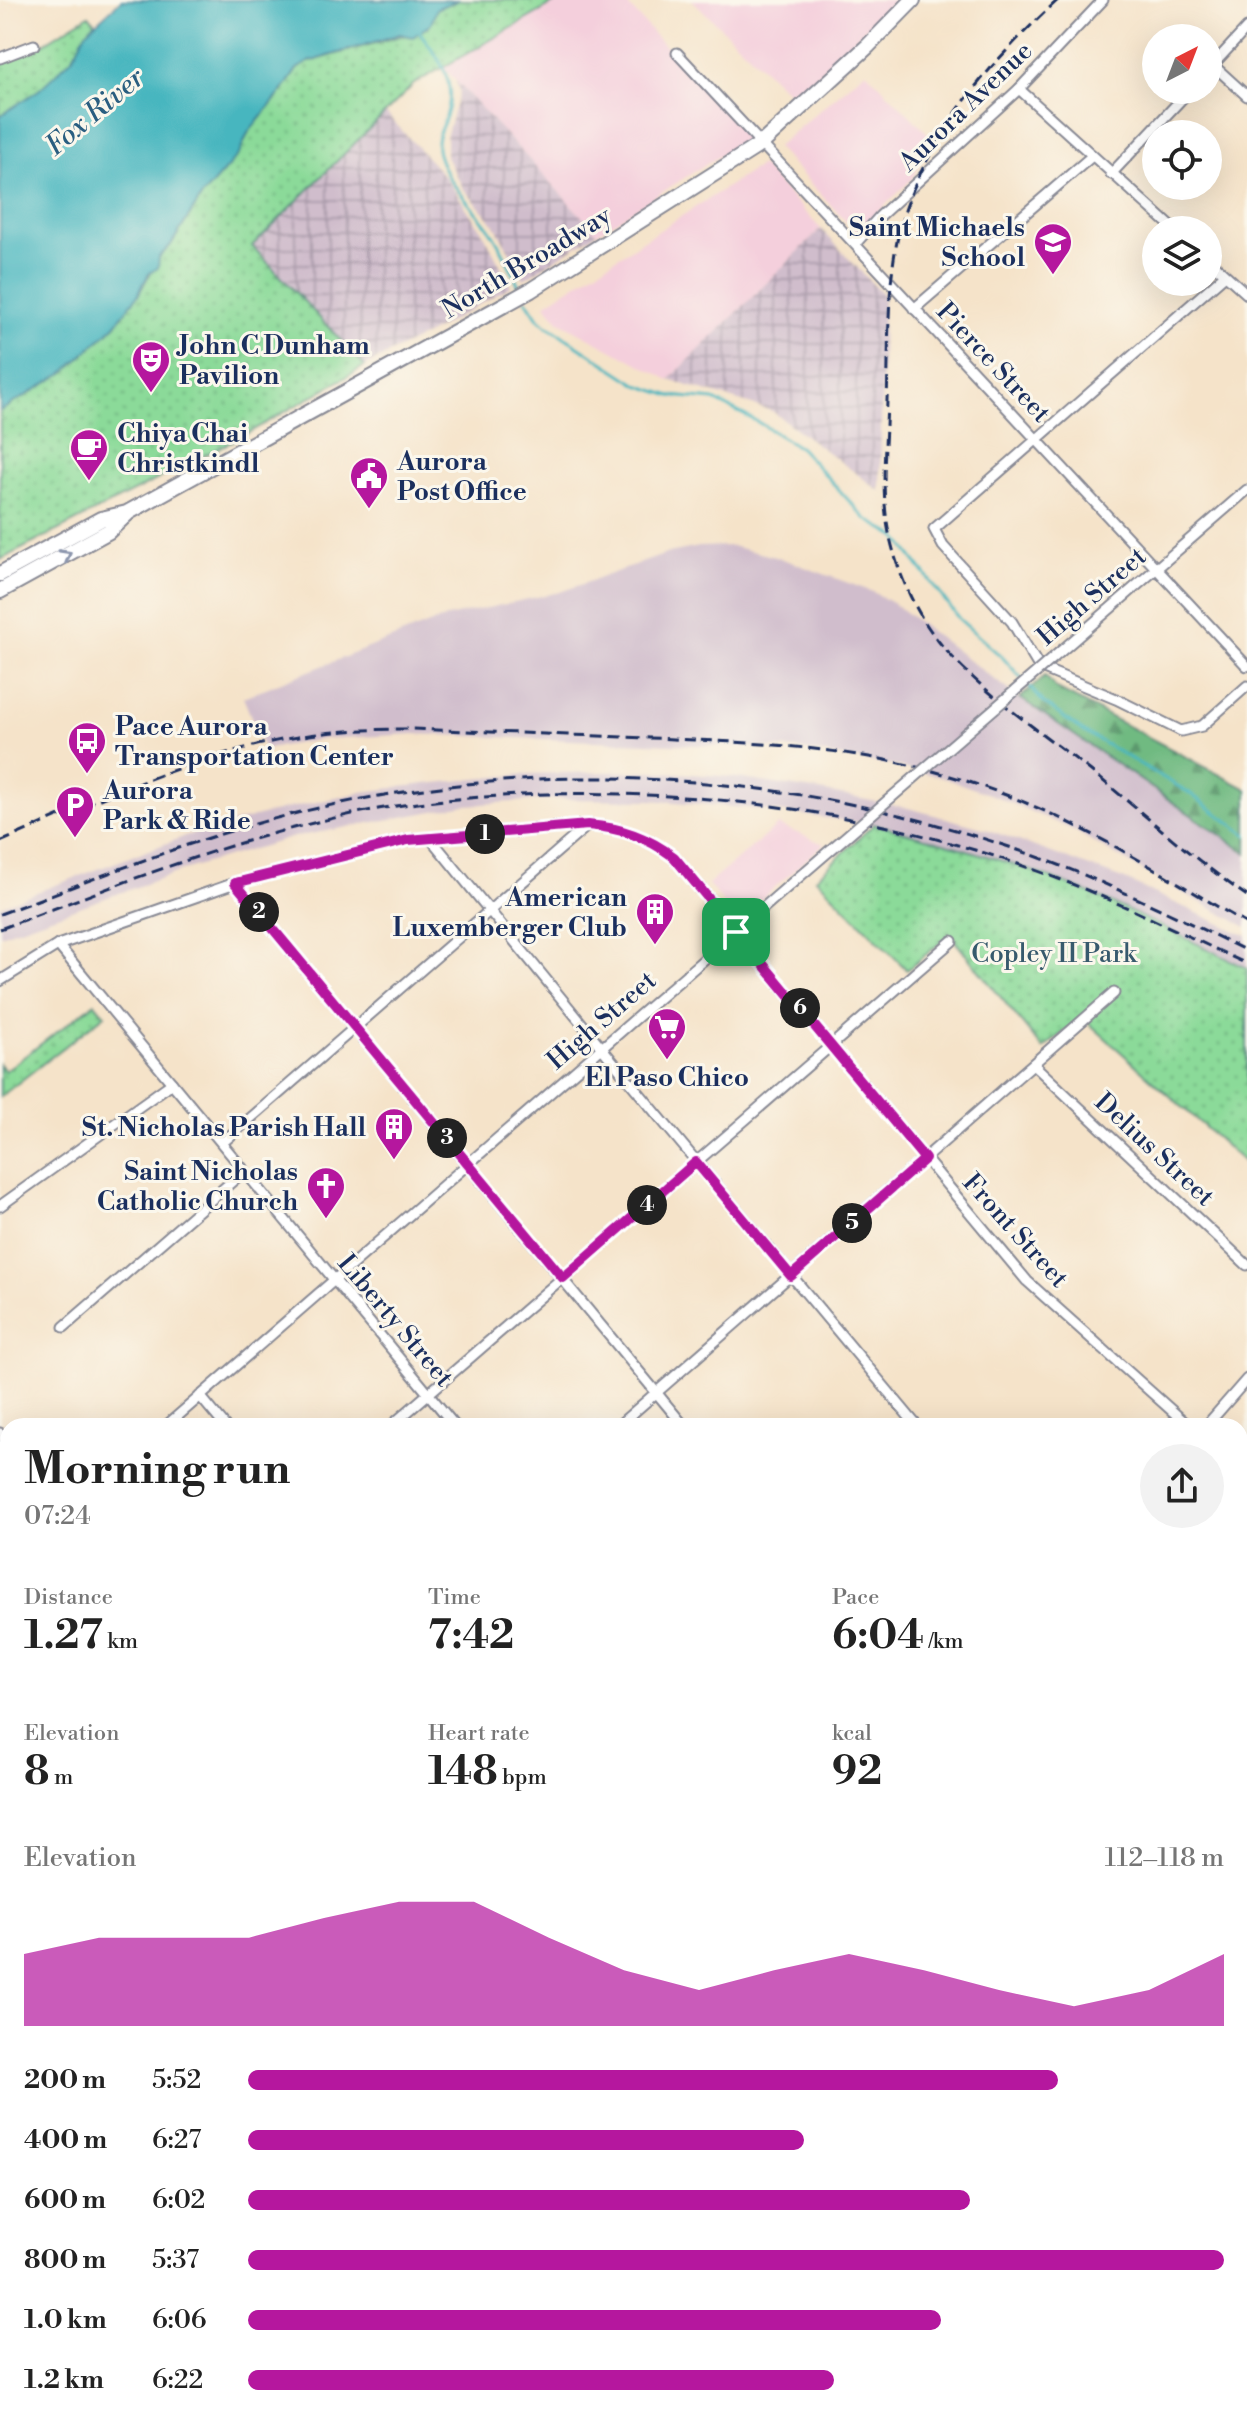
<!DOCTYPE html>
<meta charset="utf-8">
<style>
:root{--surface:#fff;--page:#f2f2f2;--text:#222;--muted:#767676;--accent:#b5179e}
body{margin:0;font-family:"Libre Bodoni",serif;background:var(--page);color:var(--text);height:100vh;display:flex;flex-direction:column;font-size:30px;white-space:nowrap}
*{box-sizing:border-box;margin:0}
p{font-size:26px;color:var(--muted)}
.icon{flex:none;width:44px;height:44px;fill:none;stroke:currentColor;stroke-width:2;stroke-linecap:round;stroke-linejoin:round}
.map{position:relative;flex:1;overflow:hidden}
.side{position:absolute;left:0px;top:1418px;width:1248px;height:1010px;display:flex;flex-direction:column;background:var(--surface);border-radius:24px 24px 0 0;box-shadow:0 8px 32px #0002}
.side>*{flex:none}
.needle{width:52px;rotate:42deg}
.controls{position:absolute;left:1142px;top:24px;display:grid;gap:16px}
.controls a{display:grid;place-items:center;width:80px;height:80px;border-radius:50%;background:var(--surface);box-shadow:0 8px 32px #0002;font-size:40px}
.pin{position:absolute;display:grid;place-items:center;width:68px;height:68px;color:#fff;margin:-34px;border-radius:16px;box-shadow:0 4px 12px #0006}
.km{position:absolute;width:40px;height:40px;margin:-20px;border-radius:50%;background:#222;color:#fff;font-size:22px;line-height:40px;text-align:center}
.round{display:grid;place-items:center;flex:none;width:84px;height:84px;border-radius:42px;background:var(--page)}
.overview{display:flex;align-items:center;justify-content:space-between;height:136px;padding:0 24px}
h1{font-size:44px;font-weight:700;line-height:60px}
.figures{display:grid;grid-template-columns:repeat(3,1fr);gap:12px;height:136px;padding:8px 24px}
.figures div{display:grid;align-content:center}
.figures b{font-size:40px;font-weight:700}
.figures small{font-size:22px;font-weight:400}
.figures p{font-size:22px}
.chart{height:224px;padding:16px 24px}
.chart p{display:flex;justify-content:space-between}
.chart svg{width:100%;height:144px;margin-top:8px;fill:var(--accent);opacity:.7}
ul{padding:0 24px;list-style:none;font-size:26px}
li{display:grid;grid-template-columns:128px 96px 1fr;align-items:center;height:60px}
li i{height:20px;border-radius:10px;background:var(--accent)}
.map>svg:first-child{display:block}
.built{fill:#f4cfdc}
.industrial{fill:url(#industrial-grid)}
.railway{fill:#d0bdcc}
.forest{fill:url(#forest-firs);stroke:#467470;stroke-width:2}
.park{fill:url(#park-dots);stroke:#53847c;stroke-width:2}
.water{fill:#47b6bf;stroke:#31728e;stroke-width:2}
.lines{fill:none;stroke-linecap:round;stroke-linejoin:round}
.stream{stroke:#47b6bf;stroke-width:3}
.street-casing{stroke:#888994;stroke-width:13}
.secondary-casing{stroke:#888994;stroke-width:18}
.street{stroke:#fff;stroke-width:9}
.secondary{stroke:#fff;stroke-width:14}
.rail{stroke:#1b2f5e;stroke-width:3;stroke-dasharray:12 6;stroke-linecap:butt}
.street-bridge-casing{stroke:#888994;stroke-width:13;stroke-linecap:butt}
.street-bridge{stroke:#fff;stroke-width:9}
.oneway{stroke:#8d97ae}
.route-casing{stroke:#fff;stroke-width:16}
.route{stroke:#b5179e;stroke-width:10}
.labels{text-anchor:middle;stroke-width:6;stroke-linejoin:round;paint-order:stroke}
.street-label{font-size:26px;fill:#1b2f5e;stroke:#fbf7ec}
.poi-label{font-size:26px;font-weight:bold;fill:#1b2f5e;stroke:#fbf7ec;text-anchor:start}
.park-label{font-size:26px;fill:#375a6d;stroke:#fbf7ec}
.water-label{font-size:28px;font-style:italic;fill:#2a5e80;stroke:#fbf7ec}
</style>
<div class="map">
<svg width="1247" height="2427" viewBox="0 0 1247 2427">
<defs>
<pattern id="industrial-grid" width="8" height="8" patternUnits="userSpaceOnUse" patternTransform="scale(2)"><rect width="8" height="8" fill="#d0bdcc"/><path d="M0 4h8M4 0v8" fill="none" stroke="#a89aa9"/></pattern>
<pattern id="forest-firs" width="22" height="20" patternUnits="userSpaceOnUse" patternTransform="scale(2)"><rect width="22" height="20" fill="#70ba81"/><path d="M5 1l3.5 6h-7zM16 11l3.5 6h-7z" fill="#5b986d"/></pattern>
<pattern id="park-dots" width="8" height="8" patternUnits="userSpaceOnUse" patternTransform="scale(2)"><rect width="8" height="8" fill="#8bda99"/><path d="M2 2h.1M6 6h.1" fill="none" stroke="#77bb86" stroke-width="1.8" stroke-linecap="round"/></pattern>
</defs>
<rect width="100%" height="100%" fill="#fbf7ec"/>
<filter id="ink" filterUnits="userSpaceOnUse"><feTurbulence type="fractalNoise" baseFrequency=".0125" numOctaves="2"/><feDisplacementMap in="SourceGraphic" scale="16" xChannelSelector="R" yChannelSelector="G"/><feConvolveMatrix kernelMatrix="1 2 1 2 8 2 1 2 1" color-interpolation-filters="sRGB"/></filter>
<filter id="wash" filterUnits="userSpaceOnUse"><feTurbulence type="fractalNoise" baseFrequency=".006" numOctaves="4" result="noise"/><feDisplacementMap in="SourceGraphic" scale="32" xChannelSelector="R" yChannelSelector="G"/><feGaussianBlur stdDeviation="1.8" result="paint"/><feColorMatrix in="noise" values="0 0 0 0 0 0 0 0 0 0 0 0 0 0 0 0 0 1.4 0 .05"/><feComposite in="paint" operator="in"/></filter>
<g filter="url(#wash)">
<rect width="100%" height="100%" fill="#f5e3c9"/>
<g class="built">
<path d="M560 0H623L748 138 597 233 443 67Z"/>
<path d="M692 0H895L794 98Z"/>
<path d="M866 71 933 139 911 180 857 233 776 147Z"/>
<path d="M761 165 821 229 669 380 560 322 545 304Z"/>
<path d="M778 825 824 844 749 910 738 914 730 911 708 884Z"/>
</g>
<g class="industrial">
<path d="M456 81 597 233 524 279 495 225 463 188 446 157V137L459 92Z"/>
<path d="M383 110 446 178 484 234 511 286 437 329 365 366 252 246 306 188Z"/>
<path d="M821 229 883 295 880 491 772 411 669 380Z"/>
</g>
<g class="railway">
<path d="M731 546 780 558 873 592 897 606 1015 695 1247 854V927L1155 878 1071 829 995 796 941 777 899 767 797 749 414 734 323 739 264 749 243 697 447 617 560 592 669 553 699 547Z"/>
<path d="M651 771 731 777 820 791 908 808 983 828 1123 879 1247 936V968L1108 901 1052 878 946 844 874 824 747 808 651 800 557 799 466 805 294 837 196 866 0 935V906L194 833 281 810 362 792 425 784 525 774Z"/>
</g>
<path class="forest" d="M1045 676 1057 689 1247 789V853L1020 698Z"/>
<g class="park">
<path d="M459 0H560L414 84 252 246 365 366 246 434 0 560V411L65 372 114 326 138 295 159 257 170 246 202 196 239 154 248 133 284 89 297 69 309 62 407 34 432 18 437 8Z"/>
<path d="M89 15 95 22C86 32 81 43 74 55 61 75 22 105 0 116V64L39 46Z"/>
<path d="M874 824C934 840 993 856 1051 878 1118 903 1182 937 1247 968V1165L1082 1017 1043 1049 950 935 907 970 816 878Z"/>
<path d="M95 1003 105 1015 0 1097V1064L5 1071Z"/>
</g>
<path class="water" d="M121 0H459L437 8 431 24 413 37 400 34 309 62 297 69 284 89 248 133 239 154 202 196 170 246 159 257 158 268 149 273 138 295 114 326 65 372 0 411V116L40 89 64 66 73 57 86 32Z"/>
<g class="lines">
<g class="stream">
<path d="M418 30C439 57 459 84 445 119 440 131 434 140 438 154 446 182 473 206 490 230 503 248 511 270 521 290"/>
<path d="M526 300 537 317 546 325 638 385 671 396 714 400 756 421 800 448 866 519 897 537 959 619 1003 658 1045 704 1081 730 1188 792 1247 835"/>
</g>
</g>
</g>
<g filter="url(#ink)">
<g class="lines">
<defs>
<g id="street">
<path d="M677 53 1247 666"/>
<path d="M0 58 34 45"/>
<path d="M1213 65 1247 96"/>
<path d="M1208 70 1247 28"/>
<path d="M1019 89 1175 230"/>
<path d="M1111 174 1190 90"/>
<path d="M856 243 880 216 1019 89 1103 0"/>
<path d="M1208 259 1247 294"/>
<path d="M1225 275 934 529 943 546 1012 622 1039 667 1116 699 1181 731 1202 726 1247 686"/>
<path d="M914 309 1092 156"/>
<path d="M1060 652 1247 490"/>
<path d="M431 839 610 1058 917 1426"/>
<path d="M235 883 684 1426"/>
<path d="M58 945 455 1426"/>
<path d="M0 981 58 945 235 883 408 840 588 825C622 828 647 837 674 857L1027 1281 1189 1426"/>
<path d="M1034 1065 1247 1265"/>
<path d="M222 1143 588 825"/>
<path d="M0 1206 172 1083"/>
<path d="M64 1327 244 1171"/>
<path d="M200 1396 225 1426"/>
<path d="M166 1426 792 883"/>
<path d="M391 1426 952 941"/>
<path d="M618 1426 1114 993"/>
<path d="M1206 1426 1247 1379"/>
<path d="M0 1433 8 1443"/>
<path d="M1240 1471 1247 1477"/>
<path d="M0 1648 8 1657"/>
<path d="M1240 1714 1247 1720"/>
<path d="M1240 1810 1247 1802"/>
<path d="M0 1866 8 1875"/>
<path d="M1240 1952 1247 1959"/>
<path d="M0 1969 8 1962"/>
<path d="M0 2035 8 2045"/>
<path d="M1240 2194 1247 2201"/>
<path d="M0 2328 8 2339"/>
<path d="M1240 2392 1247 2384"/>
<path d="M1240 2404 1247 2406"/>
<path d="M68 2420 74 2427"/>
<path d="M288 2420 293 2427"/>
<path d="M567 2420 573 2427"/>
<path d="M882 2420 889 2427"/>
<path d="M500 2427 508 2420"/>
<path d="M812 2427 820 2420"/>
<path d="M1209 2427 1215 2420"/>
</g>
<g id="secondary">
<path d="M0 574 101 519 127 513 531 290 761 144 868 46 913 0"/>
<path d="M0 591 109 531 127 514"/>
</g>
</defs>
<use href="#street" class="street-casing"/>
<use href="#secondary" class="secondary-casing"/>
<use href="#street" class="street"/>
<use href="#secondary" class="secondary"/>
<g class="rail">
<path d="M1058 0C999 54 948 111 915 185 884 252 890 328 887 400 886 444 880 490 889 533 896 566 909 599 928 627 965 682 1039 730 1091 771 1143 813 1192 858 1247 896"/>
<path d="M0 842C98 800 198 752 304 736 340 730 377 729 413 729 492 732 571 735 650 738 770 743 881 748 995 791 1085 823 1165 876 1247 924"/>
<path d="M0 914C95 879 191 839 289 815 527 755 783 769 1015 849 1095 876 1171 914 1247 951"/>
<path d="M0 929C124 882 247 833 378 809 434 799 490 796 547 794 719 790 890 815 1051 876 1118 901 1183 934 1247 964"/>
</g>
<defs>
<path id="street-bridge" d="M792 883 1060 652"/>
</defs>
<use href="#street-bridge" class="street-bridge-casing"/>
<use href="#street-bridge" class="street-bridge"/>
</g>
<defs><path id="oneway-chevron" d="M-2-3.5L2.5 0L-2 3.5" fill="none" stroke-width="1.6" stroke-linecap="round" stroke-linejoin="round" transform="scale(2)"/></defs>
<use class="oneway" href="#oneway-chevron" transform="translate(66 555) rotate(-29)"/>
</g>
<g class="lines" filter="url(#ink)">
<defs>
<path id="route" d="M588 825C622 828 647 837 674 857L925 1159 791 1276 696 1162 563 1278 235 883 408 840Z"/>
</defs>
<use href="#route" class="route-casing"/>
<use href="#route" class="route"/>
</g>
<defs>
<symbol id="school-pin" viewBox="-11 -11 22 30"><path d="M0 17L-7.5 6A9.5 9.5 0 1 1 7.5 6Z" fill="#b5179e" stroke="#fbf7ec"/><path d="M0-5L7-2L0 1L-7-2ZM-4 1L0 2.5L4 1V4Q0 6-4 4Z" fill="#fff"/></symbol>
<symbol id="theatre-pin" viewBox="-11 -11 22 30"><path d="M0 17L-7.5 6A9.5 9.5 0 1 1 7.5 6Z" fill="#b5179e" stroke="#fbf7ec"/><path d="M-5-5.5Q0-4 5-5.5V0Q5 5 0 6Q-5 5-5 0ZM-3.3-2.5H-1v1.5H-3.3ZM1-2.5H3.3v1.5H1ZM-2.8 1Q0 5.5 2.8 1Z" fill="#fff"/></symbol>
<symbol id="cafe-pin" viewBox="-11 -11 22 30"><path d="M0 17L-7.5 6A9.5 9.5 0 1 1 7.5 6Z" fill="#b5179e" stroke="#fbf7ec"/><path d="M-5.5-4.5H6V0H3Q3 3.5 0 3.5H-2.5Q-5.5 3.5-5.5 0ZM3-3.2v2h1.7v-2ZM-6 4.5H4V6H-6Z" fill="#fff"/></symbol>
<symbol id="civic-pin" viewBox="-11 -11 22 30"><path d="M0 17L-7.5 6A9.5 9.5 0 1 1 7.5 6Z" fill="#b5179e" stroke="#fbf7ec"/><path d="M-.6-6.5H3V-4.5H.6V-3L4-1V1h2V6H-6V1h2V-1L-.6-3ZM-1.2 2.5V6h2.4V2.5Z" fill="#fff"/></symbol>
<symbol id="bus-pin" viewBox="-11 -11 22 30"><path d="M0 17L-7.5 6A9.5 9.5 0 1 1 7.5 6Z" fill="#b5179e" stroke="#fbf7ec"/><path d="M-5-6H5V4H4V6H2V4H-2V6H-4V4H-5ZM-3.5-4V0h7V-4ZM-3.5 1.2v1.5H-2V1.2ZM2 1.2v1.5H3.5V1.2Z" fill="#fff"/></symbol>
<symbol id="parking-pin" viewBox="-11 -11 22 30"><path d="M0 17L-7.5 6A9.5 9.5 0 1 1 7.5 6Z" fill="#b5179e" stroke="#fbf7ec"/><path d="M-3.5-5.5H1a3.5 3.5 0 0 1 0 7H-1V5.5H-3.5ZM-1-3.4V-.6H.8a1.4 1.4 0 0 0 0-2.8Z" fill="#fff"/></symbol>
<symbol id="building-pin" viewBox="-11 -11 22 30"><path d="M0 17L-7.5 6A9.5 9.5 0 1 1 7.5 6Z" fill="#b5179e" stroke="#fbf7ec"/><path d="M-4-6H4V6H1V3H-1V6H-4ZM-2.5-4.3h1.7v1.8h-1.7ZM.8-4.3h1.7v1.8H.8ZM-2.5-1h1.7V.8h-1.7ZM.8-1h1.7V.8H.8Z" fill="#fff"/></symbol>
<symbol id="supermarket-pin" viewBox="-11 -11 22 30"><path d="M0 17L-7.5 6A9.5 9.5 0 1 1 7.5 6Z" fill="#b5179e" stroke="#fbf7ec"/><path d="M-6-5.5h2.5l.6 2H6L4.5 2H-2.5L-4.4-4H-6ZM-1.5 3.2a1.3 1.3 0 1 0 .1 0ZM3 3.2a1.3 1.3 0 1 0 .1 0Z" fill="#fff"/></symbol>
<symbol id="church-pin" viewBox="-11 -11 22 30"><path d="M0 17L-7.5 6A9.5 9.5 0 1 1 7.5 6Z" fill="#b5179e" stroke="#fbf7ec"/><path d="M-1.2-6h2.4v3.5h3.3v2.4h-3.3V6h-2.4V-.1h-3.3v-2.4h3.3Z" fill="#fff"/></symbol>
</defs>
<g fill-rule="evenodd">
<use href="#school-pin" x="1031" y="220" width="44" height="60"/>
<use href="#theatre-pin" x="129" y="338" width="44" height="60"/>
<use href="#cafe-pin" x="67" y="426" width="44" height="60"/>
<use href="#civic-pin" x="347" y="454" width="44" height="60"/>
<use href="#bus-pin" x="65" y="719" width="44" height="60"/>
<use href="#parking-pin" x="53" y="783" width="44" height="60"/>
<use href="#building-pin" x="633" y="890" width="44" height="60"/>
<use href="#supermarket-pin" x="645" y="1005" width="44" height="60"/>
<use href="#building-pin" x="372" y="1105" width="44" height="60"/>
<use href="#church-pin" x="304" y="1164" width="44" height="60"/>
</g>
<g class="labels">
<g class="street-label">
<text transform="translate(965 106) rotate(-44)" y="9">Aurora Avenue</text>
<text transform="translate(526 262) rotate(-31)" y="9">North Broadway</text>
<text transform="translate(994 362) rotate(47)" y="9">Pierce Street</text>
<text transform="translate(1091 596) rotate(-41)" y="9">High Street</text>
<text transform="translate(601 1020) rotate(-41)" y="9">High Street</text>
<text transform="translate(1155 1149) rotate(43)" y="9">Delius Street</text>
<text transform="translate(1016 1230) rotate(48)" y="9">Front Street</text>
<text transform="translate(396 1320) rotate(50)" y="9">Liberty Street</text>
</g>
<g class="poi-label">
<text x="1025" y="236" text-anchor="end">Saint Michaels<tspan x="1025" dy="30">School</tspan></text>
<text x="179" y="354">John C Dunham<tspan x="179" dy="30">Pavilion</tspan></text>
<text x="117" y="442">Chiya Chai<tspan x="117" dy="30">Christkindl</tspan></text>
<text x="397" y="470">Aurora<tspan x="397" dy="30">Post Office</tspan></text>
<text x="115" y="735">Pace Aurora<tspan x="115" dy="30">Transportation Center</tspan></text>
<text x="103" y="799">Aurora<tspan x="103" dy="30">Park &amp; Ride</tspan></text>
<text x="627" y="906" text-anchor="end">American<tspan x="627" dy="30">Luxemberger Club</tspan></text>
<text x="667" y="1086" text-anchor="middle">El Paso Chico</text>
<text x="366" y="1136" text-anchor="end">St. Nicholas Parish Hall</text>
<text x="298" y="1180" text-anchor="end">Saint Nicholas<tspan x="298" dy="30">Catholic Church</tspan></text>
</g>
<g class="park-label">
<text x="1054" y="962">Copley II Park</text>
</g>
<g class="water-label">
<text transform="translate(94 111) rotate(-40)" y="10">Fox River</text>
</g>
</g>
</svg>
<div class="controls">
<a><svg class="needle" viewBox="-14 -14 28 28"><path d="M0-13l5 13h-10z" fill="#e53935"/><path d="M0 13l5-13h-10z" fill="#767676"/></svg></a>
<a><svg class="icon" aria-label="locate" viewBox="0 0 24 24"><circle cx="12" cy="12" r="6"/><path d="M12 2v4M12 18v4M2 12h4M18 12h4"/></svg></a>
<a><svg class="icon" aria-label="layers" viewBox="0 0 24 24"><path d="M12 4l9 5-9 5-9-5zM3 14l9 5 9-5"/></svg></a>
</div>
<div class="pin" style="left:736px;top:932px;background:#1e9e55"><svg class="icon" aria-label="arrive" viewBox="0 0 24 24"><path d="M6 21V4h12l-3 4 3 4H6"/></svg></div>
<b class="km" style="left:485px;top:834px">1</b>
<b class="km" style="left:259px;top:912px">2</b>
<b class="km" style="left:447px;top:1138px">3</b>
<b class="km" style="left:647px;top:1205px">4</b>
<b class="km" style="left:852px;top:1223px">5</b>
<b class="km" style="left:800px;top:1008px">6</b>
<section class="side">
<div class="overview"><div><h1>Morning run</h1><p>07:24</p></div><a class="round"><svg class="icon" aria-label="share" viewBox="0 0 24 24"><path d="M12 15V3M7 8l5-5 5 5M5 13v7h14v-7"/></svg></a></div>
<div class="figures">
<div><p>Distance</p><b>1.27<small> km</small></b></div>
<div><p>Time</p><b>7:42</b></div>
<div><p>Pace</p><b>6:04<small> /km</small></b></div>
</div>
<div class="figures">
<div><p>Elevation</p><b>8<small> m</small></b></div>
<div><p>Heart rate</p><b>148<small> bpm</small></b></div>
<div><p>kcal</p><b>92</b></div>
</div>
<div class="chart"><p><span>Elevation</span>112–118 m</p>
<svg viewBox="0 0 160 44" preserveAspectRatio="none"><path d="M0 44V22L10 17L20 17L30 17L40 11L50 6L60 6L70 17L80 27L90 33L100 27L110 22L120 27L130 33L140 38L150 33L160 22V44z"/></svg>
</div>
<ul>
<li><b>200 m</b>5:52<i style="width:83%"></i></li>
<li><b>400 m</b>6:27<i style="width:57%"></i></li>
<li><b>600 m</b>6:02<i style="width:74%"></i></li>
<li><b>800 m</b>5:37<i style="width:100%"></i></li>
<li><b>1.0 km</b>6:06<i style="width:71%"></i></li>
<li><b>1.2 km</b>6:22<i style="width:60%"></i></li>
</ul>
</section>
</div>
